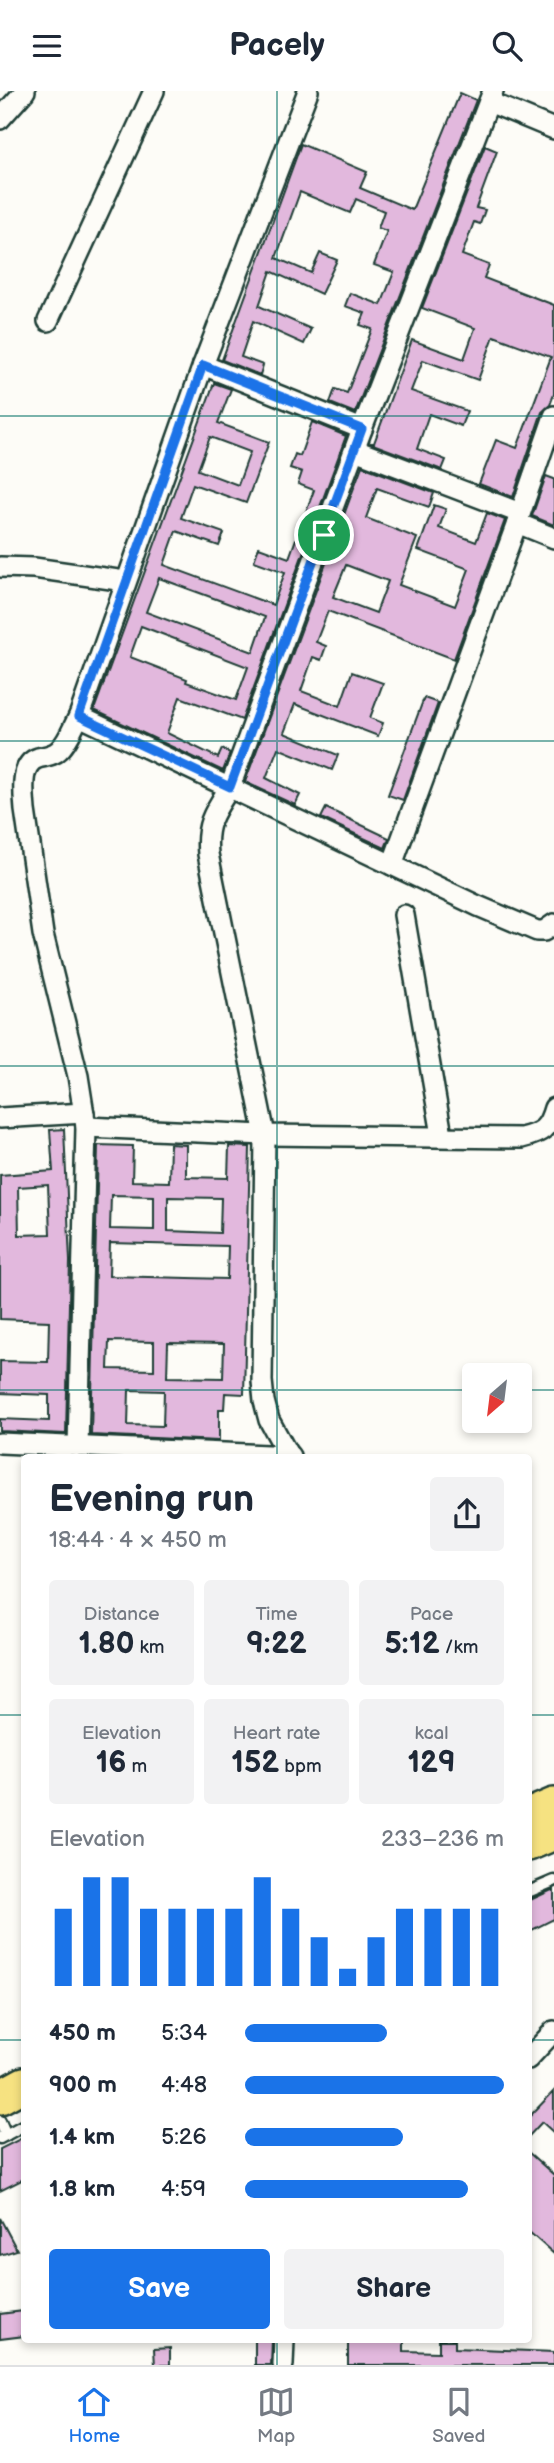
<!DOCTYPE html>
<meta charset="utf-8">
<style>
:root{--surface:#fff;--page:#f2f2f3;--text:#1f2937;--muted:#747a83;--line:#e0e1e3;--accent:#1a73e8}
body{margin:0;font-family:"Balsamiq Sans",sans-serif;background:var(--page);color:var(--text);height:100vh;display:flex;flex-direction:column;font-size:26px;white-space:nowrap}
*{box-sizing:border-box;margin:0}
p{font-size:23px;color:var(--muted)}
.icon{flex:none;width:38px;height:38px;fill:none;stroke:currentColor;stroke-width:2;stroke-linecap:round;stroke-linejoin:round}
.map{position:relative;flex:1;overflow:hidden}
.drawer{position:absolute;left:21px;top:1363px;width:511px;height:889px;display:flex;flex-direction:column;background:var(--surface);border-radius:7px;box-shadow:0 4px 10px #0003}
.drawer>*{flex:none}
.needle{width:46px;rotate:208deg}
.buttons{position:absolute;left:462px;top:1272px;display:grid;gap:14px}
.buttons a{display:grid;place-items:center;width:70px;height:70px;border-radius:7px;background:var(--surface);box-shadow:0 4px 10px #0003;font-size:35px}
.pin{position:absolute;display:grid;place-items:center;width:60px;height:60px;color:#fff;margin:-30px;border:4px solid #fff;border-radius:50%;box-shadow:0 2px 7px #0007}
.round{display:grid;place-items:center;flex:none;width:74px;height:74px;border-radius:7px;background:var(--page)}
.summary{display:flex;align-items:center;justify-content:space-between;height:119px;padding:0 28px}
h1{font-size:38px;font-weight:700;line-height:52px}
.stats{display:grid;grid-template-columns:repeat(3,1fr);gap:10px;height:119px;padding:7px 28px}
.stats div{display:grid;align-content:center;border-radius:7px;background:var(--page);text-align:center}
.stats b{font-size:30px;font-weight:700}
.stats small{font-size:19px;font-weight:400}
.stats p{font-size:19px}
.chart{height:196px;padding:14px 28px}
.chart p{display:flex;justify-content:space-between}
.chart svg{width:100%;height:126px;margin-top:7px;stroke:var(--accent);stroke-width:6}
.button{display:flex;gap:14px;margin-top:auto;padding:14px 28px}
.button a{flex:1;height:80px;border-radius:7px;background:var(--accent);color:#fff;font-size:28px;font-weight:700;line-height:80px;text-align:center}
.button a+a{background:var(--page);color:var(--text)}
ul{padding:0 28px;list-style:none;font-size:23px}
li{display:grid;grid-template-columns:112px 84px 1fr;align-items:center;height:52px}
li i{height:18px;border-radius:9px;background:var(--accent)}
header{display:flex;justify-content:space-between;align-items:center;height:91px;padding:0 28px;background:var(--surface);font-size:32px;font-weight:700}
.menu{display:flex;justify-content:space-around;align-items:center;height:98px;border-top:2px solid var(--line);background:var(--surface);font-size:19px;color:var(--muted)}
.menu a{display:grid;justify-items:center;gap:4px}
.menu .selected{color:var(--accent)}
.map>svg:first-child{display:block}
.building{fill:#e2b8dd;stroke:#1f3d34;stroke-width:2;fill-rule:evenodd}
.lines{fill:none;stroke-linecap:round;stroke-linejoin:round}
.service-casing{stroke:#1f3d34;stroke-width:15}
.minor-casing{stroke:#1f3d34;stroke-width:24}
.trunk-casing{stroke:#1f3d34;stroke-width:38}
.service{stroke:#fdfcf7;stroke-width:10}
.minor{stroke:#fdfcf7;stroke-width:19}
.trunk{stroke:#f6e281;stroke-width:33}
.route-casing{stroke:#fff;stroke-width:14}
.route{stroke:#1a73e8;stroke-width:9}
.grid{fill:none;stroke:#0f766e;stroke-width:2;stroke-opacity:0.55}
</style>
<header><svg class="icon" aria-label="menu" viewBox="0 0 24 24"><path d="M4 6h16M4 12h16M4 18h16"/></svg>Pacely<svg class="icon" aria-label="search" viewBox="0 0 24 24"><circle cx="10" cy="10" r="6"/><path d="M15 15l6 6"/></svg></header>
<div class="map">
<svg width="554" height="2274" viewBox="0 0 554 2274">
<rect width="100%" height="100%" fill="#fdfcf7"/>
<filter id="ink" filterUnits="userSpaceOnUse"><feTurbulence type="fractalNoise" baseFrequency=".0143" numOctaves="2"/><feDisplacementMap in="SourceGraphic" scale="14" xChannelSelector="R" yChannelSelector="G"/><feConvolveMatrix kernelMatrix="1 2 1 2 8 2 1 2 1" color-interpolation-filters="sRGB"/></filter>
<g filter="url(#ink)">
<g class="building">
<path d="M460 2 476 9 355 322 330 312 335 298 347 302 372 238 360 234 365 222 345 215 350 202 381 214 394 181 374 174 387 140 378 137 384 120 356 108 350 122 300 101 276 167 311 182 320 162 337 169 321 203 271 180 259 215 311 238 304 253 253 230 241 266 263 274 260 284 222 269 301 53 367 81 360 97 412 119Z"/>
<path d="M485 55 497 60 476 117 485 119 480 133 474 131 462 164 489 174 484 187 554 214V303L550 314 542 321 513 406 479 393 496 349 517 357 551 266 494 245 478 289 423 269 411 300 467 320 461 335 429 323 417 358 446 369 442 379 370 352H374L412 249 464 268 475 237 422 217Z"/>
<path d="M214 292 231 298 218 332 269 351 246 412 193 393 181 427 224 442 219 455 176 440 164 474 273 514 285 481 254 470 259 456 289 467 314 399 298 393 302 381 290 377 295 363 300 365 312 331 346 345 242 629 180 606 167 642 218 667 222 658 230 662 223 680 94 619ZM210 346 250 361 238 394 198 379ZM159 487 265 526 253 561 146 521ZM141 535 248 576 236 609 186 591 187 588 130 566Z"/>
<path d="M362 375 434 402 429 416 377 397 366 427 417 447 399 494 455 515 469 478 418 459 434 414 446 418 439 437 476 451 487 422 505 429 454 568 328 520 316 551 326 555 321 569 313 566 301 600 340 615 352 581 383 592 370 627 383 632 378 645 295 613 284 642 338 664 332 679 278 657 266 687 300 704 295 714 245 691ZM346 474 388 490 376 522 333 506Z"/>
<path d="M546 385 554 388V434L532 425Z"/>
<path d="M424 607 438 612 403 709 388 704Z"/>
<path d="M326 717 389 747 385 757 321 727Z"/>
<path d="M64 1038 70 1170 66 1343 0 1340V1328L49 1330V1304L0 1302V1270L48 1271 49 1230 0 1228V1084L53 1080 50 1039ZM48 1094 50 1143 19 1144 18 1096Z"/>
<path d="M170 1053 186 1054V1086L228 1087 229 1055 250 1056 244 1303 225 1302 224 1318H219V1350L91 1344 98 1054 133 1055 132 1090 169 1091ZM111 1104 154 1105V1139L110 1138ZM168 1106 221 1107 220 1142 168 1140ZM110 1152 228 1155 227 1188 109 1185ZM109 1250 154 1251V1279L108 1278ZM168 1252 224 1253 223 1287 167 1286ZM129 1299 164 1300 163 1335 128 1334Z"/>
<path d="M554 1798V1828L528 1841V1810Z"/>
<path d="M554 2000V2042L542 2031 528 2046V2027Z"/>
<path d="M24 2046V2088L0 2100V2058Z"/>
<path d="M528 2061 554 2084V2163L528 2140Z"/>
<path d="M0 2127 17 2159 0 2164Z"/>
<path d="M24 2220V2245L0 2248V2223Z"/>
<path d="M255 2249H272L271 2274H255Z"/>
<path d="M348 2249H404V2260L439 2261V2249H455V2257L554 2261V2274H348Z"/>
<path d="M170 2257V2274H155L154 2258Z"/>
</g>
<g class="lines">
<defs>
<g id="service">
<path d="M528 1801 554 1790"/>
<path d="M0 2030 6 2044"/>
<path d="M0 2047 24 2034"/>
</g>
<g id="minor">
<path d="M308 0 203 274 79 625 478 815 537 840H544L554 833"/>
<path d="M489 11 554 38"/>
<path d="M0 28 25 0"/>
<path d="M48 230 154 0"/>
<path d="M203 274 362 338"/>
<path d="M355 359 520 422"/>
<path d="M517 432 554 447"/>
<path d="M0 476 34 477 125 490"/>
<path d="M392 774 517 432 554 325"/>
<path d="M404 824 442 1044"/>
<path d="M0 1027 84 1022"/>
<path d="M86 1036 265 1044 521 1047C542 1042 548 1038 554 1017"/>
<path d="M0 1352 290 1365"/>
<path d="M78 1356 86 1036 78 985 43 843 25 719C24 703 19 673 38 667 45 665 53 665 59 659 68 651 73 636 79 625"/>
<path d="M290 1367 269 1329 264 1310 262 1290 265 1044 208 763C205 733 214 721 230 696L362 338 493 0"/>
<path d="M528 1968 554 1940"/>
<path d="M283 2274 284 2249"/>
</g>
<g id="trunk">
<path d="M528 1725 554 1714"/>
<path d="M528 1753 554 1742"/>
<path d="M0 2006 24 1993"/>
</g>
</defs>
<use href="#service" class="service-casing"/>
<use href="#minor" class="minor-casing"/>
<use href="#trunk" class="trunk-casing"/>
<use href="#service" class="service"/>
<use href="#minor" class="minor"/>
<use href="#trunk" class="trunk"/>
</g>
</g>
<g class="lines" filter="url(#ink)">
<defs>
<path id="route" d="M203 274 362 338 230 696 79 625Z"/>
</defs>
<use href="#route" class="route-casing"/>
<use href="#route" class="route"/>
</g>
<path class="grid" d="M277 0V1367M0 325H554M0 650H554M0 975H554M0 1299H474M520 1299H554M0 1624H24M528 1624H554M0 1949H24M528 1949H554M277 2249V2274"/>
</svg>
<div class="buttons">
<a><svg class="needle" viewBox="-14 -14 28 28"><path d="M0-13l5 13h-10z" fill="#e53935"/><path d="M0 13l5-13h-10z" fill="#747a83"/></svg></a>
</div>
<div class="pin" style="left:324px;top:444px;background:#1e9e55"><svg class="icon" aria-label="arrive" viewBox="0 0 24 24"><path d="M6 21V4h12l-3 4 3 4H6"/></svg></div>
<section class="drawer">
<div class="summary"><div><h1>Evening run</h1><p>18:44 · 4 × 450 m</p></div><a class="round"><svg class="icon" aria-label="share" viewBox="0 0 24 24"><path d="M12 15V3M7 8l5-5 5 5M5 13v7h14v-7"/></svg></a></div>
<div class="stats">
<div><p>Distance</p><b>1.80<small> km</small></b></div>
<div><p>Time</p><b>9:22</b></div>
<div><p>Pace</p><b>5:12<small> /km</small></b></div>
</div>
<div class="stats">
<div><p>Elevation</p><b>16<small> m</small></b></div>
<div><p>Heart rate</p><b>152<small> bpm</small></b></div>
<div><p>kcal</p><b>129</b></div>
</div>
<div class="chart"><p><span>Elevation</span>233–236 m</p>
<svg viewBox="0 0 160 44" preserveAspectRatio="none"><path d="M5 44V17M15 44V6M25 44V6M35 44V17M45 44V17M55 44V17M65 44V17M75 44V6M85 44V17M95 44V27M105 44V38M115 44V27M125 44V17M135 44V17M145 44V17M155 44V17"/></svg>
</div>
<ul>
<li><b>450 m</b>5:34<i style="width:55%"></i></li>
<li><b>900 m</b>4:48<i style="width:100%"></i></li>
<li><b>1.4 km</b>5:26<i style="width:61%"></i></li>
<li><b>1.8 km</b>4:59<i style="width:86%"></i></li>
</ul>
<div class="button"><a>Save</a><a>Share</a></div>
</section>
</div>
<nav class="menu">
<a class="selected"><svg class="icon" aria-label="home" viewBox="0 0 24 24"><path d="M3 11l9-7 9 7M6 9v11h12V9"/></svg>Home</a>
<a><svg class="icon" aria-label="map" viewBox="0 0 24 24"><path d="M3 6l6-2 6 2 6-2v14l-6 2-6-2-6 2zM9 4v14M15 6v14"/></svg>Map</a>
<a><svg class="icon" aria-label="saved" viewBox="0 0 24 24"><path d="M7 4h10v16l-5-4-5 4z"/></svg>Saved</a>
</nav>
